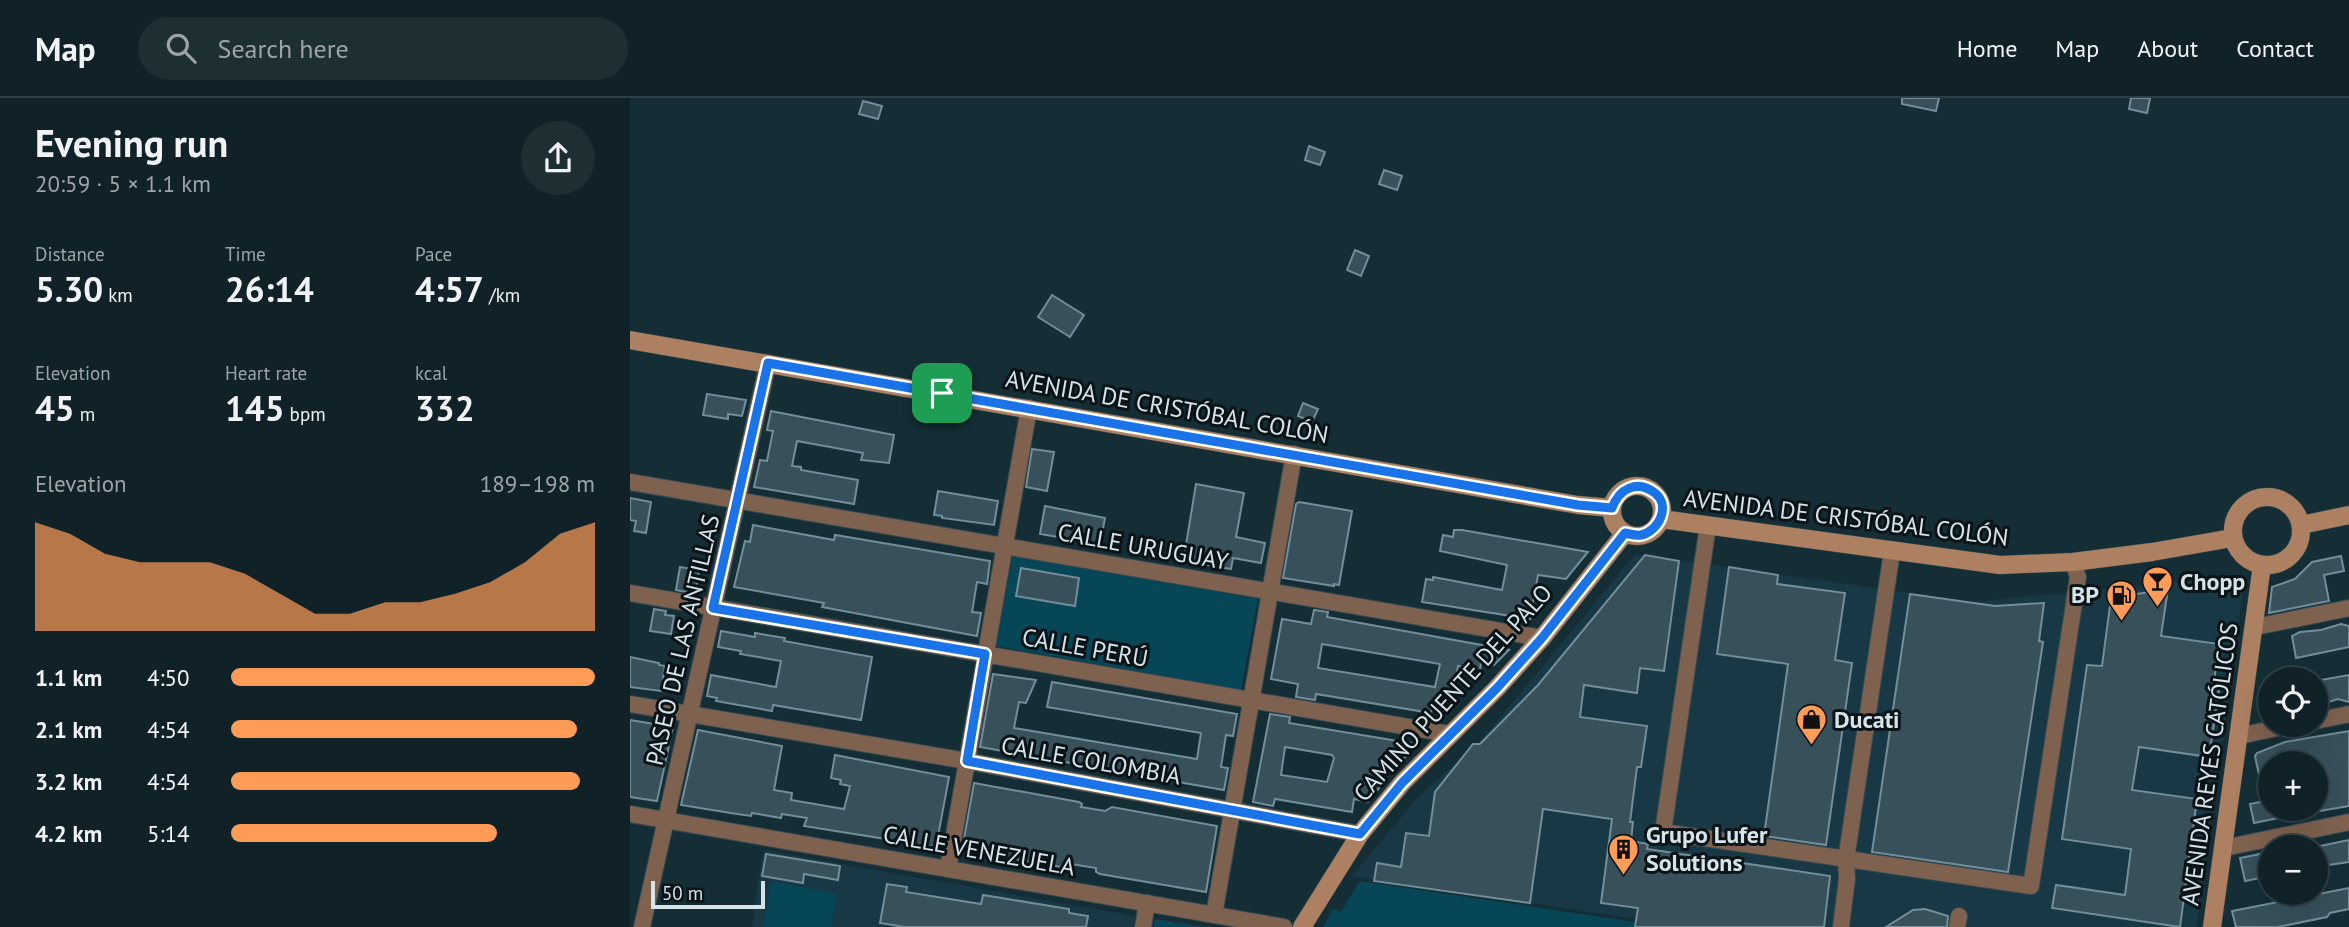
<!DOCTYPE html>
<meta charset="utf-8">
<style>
:root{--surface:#102228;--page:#1e2f34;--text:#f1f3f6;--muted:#9ca4a8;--line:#303f45;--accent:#fe9c57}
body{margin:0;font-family:"PT Sans",sans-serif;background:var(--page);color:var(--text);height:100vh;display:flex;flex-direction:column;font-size:26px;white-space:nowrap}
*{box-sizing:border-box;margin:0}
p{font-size:23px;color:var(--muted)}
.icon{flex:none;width:38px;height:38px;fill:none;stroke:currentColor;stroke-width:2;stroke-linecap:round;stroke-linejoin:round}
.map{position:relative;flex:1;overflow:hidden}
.sheet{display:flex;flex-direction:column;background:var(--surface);width:630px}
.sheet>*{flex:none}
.fabs{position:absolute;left:1628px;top:569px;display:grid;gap:14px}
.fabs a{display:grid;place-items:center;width:70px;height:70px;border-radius:50%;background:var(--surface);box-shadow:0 7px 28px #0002,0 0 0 2px var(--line);font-size:35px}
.scale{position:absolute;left:21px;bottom:18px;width:114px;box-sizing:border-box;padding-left:7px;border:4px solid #d6e4ea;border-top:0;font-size:19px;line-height:24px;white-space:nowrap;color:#d6e4ea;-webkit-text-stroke:5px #0a1418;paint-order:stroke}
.pin{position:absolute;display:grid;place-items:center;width:60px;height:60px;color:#fff;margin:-30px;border-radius:14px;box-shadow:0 4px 10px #0006}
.round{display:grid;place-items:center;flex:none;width:74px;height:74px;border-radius:37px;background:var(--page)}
.overview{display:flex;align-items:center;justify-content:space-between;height:119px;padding:0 35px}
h1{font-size:38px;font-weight:700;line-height:52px}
.figures{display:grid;grid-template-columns:repeat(3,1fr);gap:10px;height:119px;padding:7px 35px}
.figures div{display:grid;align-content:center}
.figures b{font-size:35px;font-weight:700}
.figures small{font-size:19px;font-weight:400}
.figures p{font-size:19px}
.chart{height:196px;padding:14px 35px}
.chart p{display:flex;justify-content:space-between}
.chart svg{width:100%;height:126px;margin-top:7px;fill:var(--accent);opacity:.7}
ul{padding:0 35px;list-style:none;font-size:23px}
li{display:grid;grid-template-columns:112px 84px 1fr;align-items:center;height:52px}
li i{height:18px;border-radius:9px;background:var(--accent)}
header{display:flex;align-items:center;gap:42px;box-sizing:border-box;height:98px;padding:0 35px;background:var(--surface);border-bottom:2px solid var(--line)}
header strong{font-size:33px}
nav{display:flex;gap:38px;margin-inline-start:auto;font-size:24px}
.search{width:490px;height:63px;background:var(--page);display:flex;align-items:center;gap:18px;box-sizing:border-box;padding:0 24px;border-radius:38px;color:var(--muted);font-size:26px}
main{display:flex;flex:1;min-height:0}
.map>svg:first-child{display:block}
.built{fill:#173844}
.green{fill:#064657}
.building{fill:#37505a;stroke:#738e98;stroke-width:2;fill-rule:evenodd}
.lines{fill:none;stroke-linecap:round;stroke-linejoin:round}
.street-casing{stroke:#344b53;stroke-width:18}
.secondary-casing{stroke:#344b53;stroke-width:19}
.street{stroke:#7e614f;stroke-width:16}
.secondary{stroke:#ae8062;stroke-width:18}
.route-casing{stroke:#fff;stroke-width:14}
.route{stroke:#1a73e8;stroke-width:9}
.labels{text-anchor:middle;stroke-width:6;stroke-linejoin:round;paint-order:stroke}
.street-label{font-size:24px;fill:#d6e4ea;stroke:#0a1418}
.poi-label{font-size:24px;font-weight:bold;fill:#d6e4ea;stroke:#0a1418;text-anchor:start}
</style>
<header>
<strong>Map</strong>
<div class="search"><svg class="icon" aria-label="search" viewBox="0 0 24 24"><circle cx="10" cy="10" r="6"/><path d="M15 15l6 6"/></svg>Search here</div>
<nav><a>Home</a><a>Map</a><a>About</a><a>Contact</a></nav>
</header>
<main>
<section class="sheet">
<div class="overview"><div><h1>Evening run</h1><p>20:59 · 5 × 1.1 km</p></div><a class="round"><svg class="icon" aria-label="share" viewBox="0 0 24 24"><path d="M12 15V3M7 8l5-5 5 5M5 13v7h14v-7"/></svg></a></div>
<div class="figures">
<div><p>Distance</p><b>5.30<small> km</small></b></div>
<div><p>Time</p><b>26:14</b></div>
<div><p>Pace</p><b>4:57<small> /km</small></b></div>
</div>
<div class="figures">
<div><p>Elevation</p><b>45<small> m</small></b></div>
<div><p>Heart rate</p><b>145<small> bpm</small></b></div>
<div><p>kcal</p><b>332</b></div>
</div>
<div class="chart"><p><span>Elevation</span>189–198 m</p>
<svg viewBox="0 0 160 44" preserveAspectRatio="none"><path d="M0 44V6L10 10L20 17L30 20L40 20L50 20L60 24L70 31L80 38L90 38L100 34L110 34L120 31L130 27L140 20L150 10L160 6V44z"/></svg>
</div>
<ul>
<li><b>1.1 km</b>4:50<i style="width:100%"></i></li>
<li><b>2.1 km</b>4:54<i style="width:95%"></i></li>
<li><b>3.2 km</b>4:54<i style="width:96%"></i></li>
<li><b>4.2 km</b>5:14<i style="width:73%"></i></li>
</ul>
</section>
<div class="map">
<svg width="1719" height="829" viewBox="0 0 1719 829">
<rect width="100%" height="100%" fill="#152e36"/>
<g class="built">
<path d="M1005 456 1344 504 1615 477 1567 829H1004L1005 821 722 778 788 699 850 644Z"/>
<path d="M133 752 505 818 503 829H122Z"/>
</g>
<g class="green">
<path d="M383 456 628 501 611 592 366 548Z"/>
<path d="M142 783 207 796 201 829H133Z"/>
<path d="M730 783 1005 824 1004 829H693L703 811 711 814Z"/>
<path d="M525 821 575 829H524Z"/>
</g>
<g class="building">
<path d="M1272 0H1309L1306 13 1272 6Z"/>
<path d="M1501 0H1520L1517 15 1499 11Z"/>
<path d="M233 3 252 8 248 21 229 16Z"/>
<path d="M679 48 695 54 690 67 675 62Z"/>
<path d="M754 72 772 78 767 92 749 86Z"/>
<path d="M725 152 739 158 731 178 717 172Z"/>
<path d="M422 197 454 217 440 239 408 219Z"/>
<path d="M77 296 116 302 112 318 98 316V321L73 317Z"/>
<path d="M673 305 688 311 682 324 668 318Z"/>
<path d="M141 313 264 337 259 365 231 362 233 355 167 343 162 368 171 369V372L228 382 224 406 124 389 130 362 137 363 143 333 137 332Z"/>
<path d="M402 351 424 354 417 393 396 389Z"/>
<path d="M566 386 614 395 606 439 635 445 631 465 603 460 601 471 560 464V460L554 459Z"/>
<path d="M308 393 368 403 364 427 312 420V418L304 417Z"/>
<path d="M0 400 21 404 16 435 4 433 6 423 0 422Z"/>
<path d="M669 404 722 413 709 487 704 486V488L653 480 666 406Z"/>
<path d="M415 408 475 420 470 446 410 436Z"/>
<path d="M123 427 204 442 205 437 360 463 357 486 347 484 342 514 351 515 347 538 192 509 194 505 104 489 115 443 120 444Z"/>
<path d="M824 432H832L958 454 936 481 908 477 900 521 792 504 796 481 803 482V479L872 492 877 467 810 453 813 437 823 439Z"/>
<path d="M1015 457 1049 463 1034 573 1010 570 1007 595 954 587 950 619 1017 628 1011 669H1007L1000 724H1003L1001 743 1018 746 1017 751 1200 778 1194 829H1005L1008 810 971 805 982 721 913 711 900 805 744 783 747 765 771 769 776 735 799 738 805 694 843 646H850L908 587Z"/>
<path d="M1711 458 1714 473 1694 477 1699 503 1639 515 1642 489 1665 481 1682 464Z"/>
<path d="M50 469 69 472 65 496 46 492Z"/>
<path d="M1099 469 1148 477 1147 486 1215 495 1205 562 1222 565 1196 747 1134 738 1158 566 1087 556Z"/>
<path d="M391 470 449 480 445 508 386 498Z"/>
<path d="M1538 491 1531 538 1589 546 1584 584 1590 585 1579 659 1509 649 1502 692 1567 701 1550 829 1422 810 1426 787 1495 797 1501 751 1432 741 1457 567 1472 568 1481 500Z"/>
<path d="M1280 496 1365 508 1414 505 1409 543 1413 544 1378 774 1242 754Z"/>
<path d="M24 511 36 513 35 517 44 518 41 536 20 533Z"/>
<path d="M684 512 698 514 697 519 879 552 864 567 851 564 850 573 828 568 823 597 809 611 802 609 801 615 686 596 685 602 666 599 668 586 641 581 652 521 681 526ZM692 546 810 566 805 589 688 570Z"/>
<path d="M1711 526 1719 528V549L1666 560 1662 538 1670 534 1691 532Z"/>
<path d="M91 533 125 539V535L155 540 154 543 242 559 231 622 143 607 142 613 86 603 87 600 77 598 81 577 146 589 151 563 110 556 111 553 88 549Z"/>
<path d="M0 559 29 565V567L35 568 31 593 0 589Z"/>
<path d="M363 576 406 582 396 605 389 604 384 630 567 661 571 635 417 609 422 584 607 616 603 638 596 637 591 669 598 670 594 692 350 649Z"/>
<path d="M1719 577V604L1708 601 1685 608V583Z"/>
<path d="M640 616 660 619 659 625 786 646 772 663 758 661V670L753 669 749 690 738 704 724 701 722 714 645 701 643 708 623 704ZM655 649 702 657 704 660 697 684 651 677Z"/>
<path d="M0 622 43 629 27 703 0 699Z"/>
<path d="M68 632 152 648 144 692 162 695 161 702 214 711 220 688 210 686 211 682 201 680 205 657 319 679 306 749 174 728 177 720 152 716 151 720 122 715 121 718 107 716 51 707Z"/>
<path d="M1719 633V708L1690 713 1685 709V693L1694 692 1690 668 1685 669V665H1640V674L1629 677 1625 658 1627 655 1655 644Z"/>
<path d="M344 685 449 704 452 706 451 709 475 713 482 709 587 728 576 794 470 776 466 774V770L441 766V769L437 770 332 752Z"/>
<path d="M1640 702V710H1667L1668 716 1624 725 1620 706Z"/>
<path d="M1719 742V764L1685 769V749Z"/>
<path d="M1640 754V778L1615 783 1610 760Z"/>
<path d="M136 756 210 768 208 782 174 776 173 785 132 778Z"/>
<path d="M257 786 277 789 276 794 351 806 353 797 439 811V815L458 818 456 829H275L250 825Z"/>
<path d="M1719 790V811L1700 815 1697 819 1648 829H1606L1602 813Z"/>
<path d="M1295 811 1318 818 1317 829H1256L1283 812Z"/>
</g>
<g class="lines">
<defs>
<g id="street">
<path d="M0 384 912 540"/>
<path d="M1078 427 1033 734 1401 788 1448 479 1443 464"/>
<path d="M0 495 819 636"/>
<path d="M1625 529 1719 510"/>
<path d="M0 606 337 663 730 736"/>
<path d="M1685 623 1719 616"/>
<path d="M1609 638 1665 626"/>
<path d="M0 716 654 829"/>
<path d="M1594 750 1719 724"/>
<path d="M318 771 399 310"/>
<path d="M584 817 664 356"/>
<path d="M12 829 138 265"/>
<path d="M513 829 517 805"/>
<path d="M1211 829 1217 781 1216 762 1262 453"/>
<path d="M1327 829 1329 818"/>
</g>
<g id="secondary">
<path d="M0 242 948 407 982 410"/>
<circle cx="1007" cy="413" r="25"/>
<circle cx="1637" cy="433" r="34"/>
<path d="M1031 421 1370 467 1443 464 1522 454 1602 440"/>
<path d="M1671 427 1719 417"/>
<path d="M672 829 730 736 772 685 867 590 912 540 995 435"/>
<path d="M1582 829 1632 467"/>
</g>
</defs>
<use href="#street" class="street-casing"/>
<use href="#secondary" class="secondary-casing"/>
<use href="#street" class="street"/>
<use href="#secondary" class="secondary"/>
</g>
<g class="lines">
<defs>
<path id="route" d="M138 265 948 407 982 410C989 391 1007 381 1025 395 1041 408 1029 433 1011 437 1006 438 1000 436 995 435L912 540 867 590 772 685 730 736 719 734 337 663 355 556 83 510Z"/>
</defs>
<use href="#route" class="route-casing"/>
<use href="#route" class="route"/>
</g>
<defs>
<symbol id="bar-pin" viewBox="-11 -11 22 30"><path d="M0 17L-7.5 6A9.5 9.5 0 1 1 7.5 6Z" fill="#fe9c57" stroke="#0a1418"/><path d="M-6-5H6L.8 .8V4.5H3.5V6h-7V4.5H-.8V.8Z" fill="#111"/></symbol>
<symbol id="fuel-pin" viewBox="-11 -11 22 30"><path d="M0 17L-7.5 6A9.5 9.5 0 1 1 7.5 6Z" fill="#fe9c57" stroke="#0a1418"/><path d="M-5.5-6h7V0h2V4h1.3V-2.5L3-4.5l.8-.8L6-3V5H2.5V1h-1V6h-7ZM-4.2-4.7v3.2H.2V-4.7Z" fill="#111"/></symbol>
<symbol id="shop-pin" viewBox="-11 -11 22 30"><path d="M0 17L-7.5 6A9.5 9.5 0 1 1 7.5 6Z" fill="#fe9c57" stroke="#0a1418"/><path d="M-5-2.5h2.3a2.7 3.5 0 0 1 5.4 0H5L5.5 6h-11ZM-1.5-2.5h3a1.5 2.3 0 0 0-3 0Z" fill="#111"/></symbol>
<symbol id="building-pin" viewBox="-11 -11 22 30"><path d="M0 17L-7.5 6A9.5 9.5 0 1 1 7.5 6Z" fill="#fe9c57" stroke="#0a1418"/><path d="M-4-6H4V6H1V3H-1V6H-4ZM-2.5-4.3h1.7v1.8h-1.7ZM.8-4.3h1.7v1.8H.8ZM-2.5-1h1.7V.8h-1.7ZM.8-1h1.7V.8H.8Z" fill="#111"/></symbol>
</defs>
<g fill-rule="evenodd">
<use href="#bar-pin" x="1510" y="466" width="35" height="47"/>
<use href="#fuel-pin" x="1474" y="480" width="35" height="47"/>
<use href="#shop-pin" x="1164" y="604" width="35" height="47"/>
<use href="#building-pin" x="976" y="734" width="35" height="47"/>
</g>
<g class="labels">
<g class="street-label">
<text transform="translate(537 309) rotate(10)" y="8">AVENIDA DE CRISTÓBAL COLÓN</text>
<text transform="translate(1216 420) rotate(7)" y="8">AVENIDA DE CRISTÓBAL COLÓN</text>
<text transform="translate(513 449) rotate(10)" y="8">CALLE URUGUAY</text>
<text transform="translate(53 542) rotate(-77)" y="8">PASEO DE LAS ANTILLAS</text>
<text transform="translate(455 550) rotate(10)" y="8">CALLE PERÚ</text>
<text transform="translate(823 595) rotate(-48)" y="8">CAMINO PUENTE DEL PALO</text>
<text transform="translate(461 663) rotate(10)" y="8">CALLE COLOMBIA</text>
<text transform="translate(1580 666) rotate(-82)" y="8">AVENIDA REYES CATÓLICOS</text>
<text transform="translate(349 753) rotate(10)" y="8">CALLE VENEZUELA</text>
</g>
<g class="poi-label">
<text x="1550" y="492">Chopp</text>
<text x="1469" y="505" text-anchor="end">BP</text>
<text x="1204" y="630">Ducati</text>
<text x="1016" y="745">Grupo Lufer<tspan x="1016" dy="28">Solutions</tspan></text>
</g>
</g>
</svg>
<div class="fabs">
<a><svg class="icon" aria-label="locate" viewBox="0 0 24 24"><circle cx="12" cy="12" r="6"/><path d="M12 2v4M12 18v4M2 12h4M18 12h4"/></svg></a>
<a>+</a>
<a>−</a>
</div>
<div class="scale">50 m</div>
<div class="pin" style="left:312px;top:295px;background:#1e9e55"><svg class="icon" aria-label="arrive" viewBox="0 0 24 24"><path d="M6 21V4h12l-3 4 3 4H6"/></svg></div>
</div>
</main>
